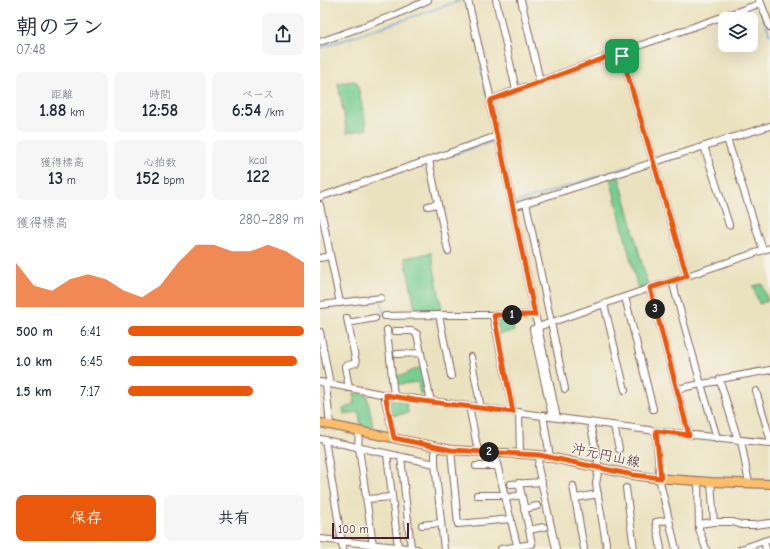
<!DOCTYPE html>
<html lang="ja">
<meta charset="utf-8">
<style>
:root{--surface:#fff;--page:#f6f6f7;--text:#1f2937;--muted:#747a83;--accent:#ea580c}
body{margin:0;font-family:"Comic Neue","Klee One",sans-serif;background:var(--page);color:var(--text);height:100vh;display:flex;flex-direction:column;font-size:15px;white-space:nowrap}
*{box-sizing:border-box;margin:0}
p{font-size:13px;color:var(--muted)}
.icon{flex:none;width:22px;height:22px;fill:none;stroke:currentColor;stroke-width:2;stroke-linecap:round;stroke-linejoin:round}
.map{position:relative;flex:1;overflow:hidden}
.details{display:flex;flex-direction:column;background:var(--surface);width:320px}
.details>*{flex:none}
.tools{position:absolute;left:398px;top:12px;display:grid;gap:8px}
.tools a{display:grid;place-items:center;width:40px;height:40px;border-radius:8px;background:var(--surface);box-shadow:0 4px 16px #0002;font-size:20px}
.scale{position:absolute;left:12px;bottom:10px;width:77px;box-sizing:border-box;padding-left:4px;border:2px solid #4a1f2b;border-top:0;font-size:11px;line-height:14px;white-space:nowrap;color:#4a1f2b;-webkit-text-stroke:3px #f7f3e8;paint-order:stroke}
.pin{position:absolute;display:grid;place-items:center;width:34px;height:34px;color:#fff;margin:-17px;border-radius:8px;box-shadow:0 2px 6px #0006}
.km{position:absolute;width:20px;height:20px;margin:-10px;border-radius:50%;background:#222;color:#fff;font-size:11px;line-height:20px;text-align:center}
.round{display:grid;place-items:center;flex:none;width:42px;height:42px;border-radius:8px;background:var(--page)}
.summary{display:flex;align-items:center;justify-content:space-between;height:68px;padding:0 16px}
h1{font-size:22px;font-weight:600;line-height:30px}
.metrics{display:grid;grid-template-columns:repeat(3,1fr);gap:6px;height:68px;padding:4px 16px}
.metrics div{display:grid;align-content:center;border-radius:8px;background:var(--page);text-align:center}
.metrics b{font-size:17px;font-weight:600}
.metrics small{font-size:11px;font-weight:400}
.metrics p{font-size:11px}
.chart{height:112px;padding:8px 16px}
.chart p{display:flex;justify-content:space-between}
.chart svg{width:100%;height:72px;margin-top:4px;fill:var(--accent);opacity:.7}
.primary-button{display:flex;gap:8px;margin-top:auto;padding:8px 16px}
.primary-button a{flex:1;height:46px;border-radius:8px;background:var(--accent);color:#fff;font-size:16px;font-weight:600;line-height:46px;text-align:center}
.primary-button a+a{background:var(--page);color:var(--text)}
ul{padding:0 16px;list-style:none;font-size:13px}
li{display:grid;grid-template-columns:64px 48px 1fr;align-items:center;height:30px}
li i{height:10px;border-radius:5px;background:var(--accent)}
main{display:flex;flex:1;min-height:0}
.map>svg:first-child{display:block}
.green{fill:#78ce92;stroke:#61765e}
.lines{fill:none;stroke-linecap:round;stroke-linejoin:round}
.stream{stroke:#61a4d6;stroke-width:1.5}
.minor-casing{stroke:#82635f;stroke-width:8}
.major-casing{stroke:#82635f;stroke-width:10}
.minor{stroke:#fff;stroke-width:6}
.major{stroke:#fabe6d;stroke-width:8}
.route-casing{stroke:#fff;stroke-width:8}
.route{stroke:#ea580c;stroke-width:5}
.labels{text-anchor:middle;stroke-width:3;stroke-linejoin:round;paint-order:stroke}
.street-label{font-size:14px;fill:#4a1f2b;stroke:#f7f3e8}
</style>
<main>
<section class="details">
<div class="summary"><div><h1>朝のラン</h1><p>07:48</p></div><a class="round"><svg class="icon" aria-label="share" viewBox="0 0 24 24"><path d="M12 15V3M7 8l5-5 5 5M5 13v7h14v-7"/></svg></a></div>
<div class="metrics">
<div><p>距離</p><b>1.88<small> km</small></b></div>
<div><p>時間</p><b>12:58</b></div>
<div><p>ペース</p><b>6:54<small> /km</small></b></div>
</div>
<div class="metrics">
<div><p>獲得標高</p><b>13<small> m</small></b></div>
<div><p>心拍数</p><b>152<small> bpm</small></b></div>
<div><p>kcal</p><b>122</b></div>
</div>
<div class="chart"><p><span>獲得標高</span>280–289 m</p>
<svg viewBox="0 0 160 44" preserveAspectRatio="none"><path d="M0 44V17L10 31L20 34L30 27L40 24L50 27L60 34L70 38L80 31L90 17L100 6L110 6L120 10L130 10L140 6L150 10L160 17V44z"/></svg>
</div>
<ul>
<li><b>500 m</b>6:41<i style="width:100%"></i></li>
<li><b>1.0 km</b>6:45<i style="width:96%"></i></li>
<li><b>1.5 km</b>7:17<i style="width:71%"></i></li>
</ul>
<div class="primary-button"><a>保存</a><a>共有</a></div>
</section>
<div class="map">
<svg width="450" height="549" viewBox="0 0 450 549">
<rect width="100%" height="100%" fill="#f7f3e8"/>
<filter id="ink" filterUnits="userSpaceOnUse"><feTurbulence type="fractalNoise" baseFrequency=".025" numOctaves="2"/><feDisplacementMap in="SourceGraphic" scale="8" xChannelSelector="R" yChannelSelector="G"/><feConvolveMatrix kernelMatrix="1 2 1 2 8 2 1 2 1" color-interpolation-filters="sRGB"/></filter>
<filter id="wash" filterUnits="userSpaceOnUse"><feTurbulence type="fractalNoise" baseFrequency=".012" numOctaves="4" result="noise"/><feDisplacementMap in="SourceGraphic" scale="16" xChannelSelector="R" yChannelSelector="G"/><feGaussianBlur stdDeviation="0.9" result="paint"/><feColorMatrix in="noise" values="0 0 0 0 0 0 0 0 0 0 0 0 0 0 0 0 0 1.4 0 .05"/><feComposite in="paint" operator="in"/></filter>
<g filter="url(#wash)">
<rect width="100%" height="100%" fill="#eae2bf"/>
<g class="green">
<path d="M34 81 37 82 47 129 27 133 18 83Z"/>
<path d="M299 176 328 286 318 289 290 178Z"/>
<path d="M111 253 122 309 96 314 85 258Z"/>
<path d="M442 284 448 301 439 304 433 286Z"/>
<path d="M176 319H192L194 331 179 334Z"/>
<path d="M101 367 108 391 100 394 98 382 73 385 72 376 83 375Z"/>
<path d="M34 393 47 395 54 432 41 429 39 412 24 414 23 409 32 405 34 400Z"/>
<path d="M67 399 86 402 88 413 71 416Z"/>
</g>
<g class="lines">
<g class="stream">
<path d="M439 7 450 35"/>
<path d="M0 48 142 0"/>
<path d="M161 68 167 97"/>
<path d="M177 144 180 159"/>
<path d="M132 155 174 141"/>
<path d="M195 203 314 165"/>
<path d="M61 301 64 315"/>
<path d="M178 456 180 464"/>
<path d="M343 481 349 506"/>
</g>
</g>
</g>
<g filter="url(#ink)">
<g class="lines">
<defs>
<g id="minor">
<path d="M201 0 220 81"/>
<path d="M441 3 450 27"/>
<path d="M0 42 75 15 108 0"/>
<path d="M301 52 439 4 441 3 439 0"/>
<path d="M196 90 301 52 367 276"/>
<path d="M171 100 196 90 176 0"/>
<path d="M177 136 179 140 193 207"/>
<path d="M384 146 409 225"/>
<path d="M109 160 177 136 170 104 171 100 148 0"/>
<path d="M0 197 109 160 118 204"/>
<path d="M206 203 245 389"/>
<path d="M0 205 20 303"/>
<path d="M108 206 118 204 128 251"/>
<path d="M443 250 407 139 450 126"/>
<path d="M0 258 10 256"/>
<path d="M352 281 450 248"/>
<path d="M330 288 352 281 381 384 357 389"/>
<path d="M305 297 333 409"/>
<path d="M284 304 305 390"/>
<path d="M0 305 61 298"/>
<path d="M119 315H215L193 207 407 139"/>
<path d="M173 315 193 411"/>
<path d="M215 315 218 327 213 329 232 416"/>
<path d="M65 316 119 315 131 376"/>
<path d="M27 318 36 363 25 366 29 388"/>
<path d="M28 323 55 318"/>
<path d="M67 330 74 396"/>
<path d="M75 331H92L97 334 111 402"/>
<path d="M0 332 10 384"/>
<path d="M77 354 101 353"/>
<path d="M151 357 161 408"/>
<path d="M400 381V379L450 370"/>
<path d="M0 382 66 395 65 399 74 438"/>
<path d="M6 384 10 425"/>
<path d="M436 391 450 438"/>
<path d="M66 395 336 431 340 482 356 549"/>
<path d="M149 406 158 451"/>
<path d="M199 412 200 454"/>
<path d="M223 415 230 457"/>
<path d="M237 418 218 327 330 288 369 435"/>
<path d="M270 422 279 467 276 484 287 549"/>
<path d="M294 426 299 449"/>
<path d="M336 431 450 443"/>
<path d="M397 438 381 384 400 381 418 440"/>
<path d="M0 439 115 464V447"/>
<path d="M5 440 23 549"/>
<path d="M421 440 429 484"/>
<path d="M38 448 39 432"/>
<path d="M39 448 53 545"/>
<path d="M131 450 138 524 191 519"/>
<path d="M174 452 198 549"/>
<path d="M67 454 78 547"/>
<path d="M219 455 218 467 236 549"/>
<path d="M81 457 91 548"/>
<path d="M115 464 124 549"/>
<path d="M156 466H177"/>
<path d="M378 481 379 529 386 549"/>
<path d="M391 482 394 522"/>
<path d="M191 484 222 482"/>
<path d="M253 486 264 549"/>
<path d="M306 488 314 549"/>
<path d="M157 495H185"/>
<path d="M186 498 201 495"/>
<path d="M256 498 278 494"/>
<path d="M47 499 72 497"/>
<path d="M204 509 217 506"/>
<path d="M379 524 394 522H413L422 525H434L450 523"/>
<path d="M102 525 121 523"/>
<path d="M209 530 224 527"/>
<path d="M0 539 97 549"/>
<path d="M444 541 446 549"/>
<path d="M181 549 212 544 199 483"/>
<path d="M341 549 336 522 349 520"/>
<path d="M421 549 450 539"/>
</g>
<path id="major" d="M0 423 131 450 219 455 313 475 335 478 391 482 450 484"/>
</defs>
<use href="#minor" class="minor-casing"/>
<use href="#major" class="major-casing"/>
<use href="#minor" class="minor"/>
<use href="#major" class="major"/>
</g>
</g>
<g class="lines" filter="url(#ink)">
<defs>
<path id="route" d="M301 52 367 276 330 288 369 435 336 431 341 478 313 475 219 455 131 450 74 438 66 399V395L94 400 193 412 174 315H215L179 140 177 136 170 104 171 100Z"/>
</defs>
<use href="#route" class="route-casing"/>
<use href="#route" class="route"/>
</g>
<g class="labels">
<g class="street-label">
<text transform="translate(286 455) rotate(12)" y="5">沖元円山線</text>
</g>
</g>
</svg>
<div class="tools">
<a><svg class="icon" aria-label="layers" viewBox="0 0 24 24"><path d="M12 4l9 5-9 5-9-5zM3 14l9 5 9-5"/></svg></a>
</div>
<div class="scale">100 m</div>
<div class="pin" style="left:302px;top:56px;background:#1e9e55"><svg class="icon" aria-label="arrive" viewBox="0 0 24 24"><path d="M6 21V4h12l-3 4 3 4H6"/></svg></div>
<b class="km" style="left:192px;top:315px">1</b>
<b class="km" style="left:169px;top:452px">2</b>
<b class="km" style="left:335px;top:309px">3</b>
</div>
</main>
